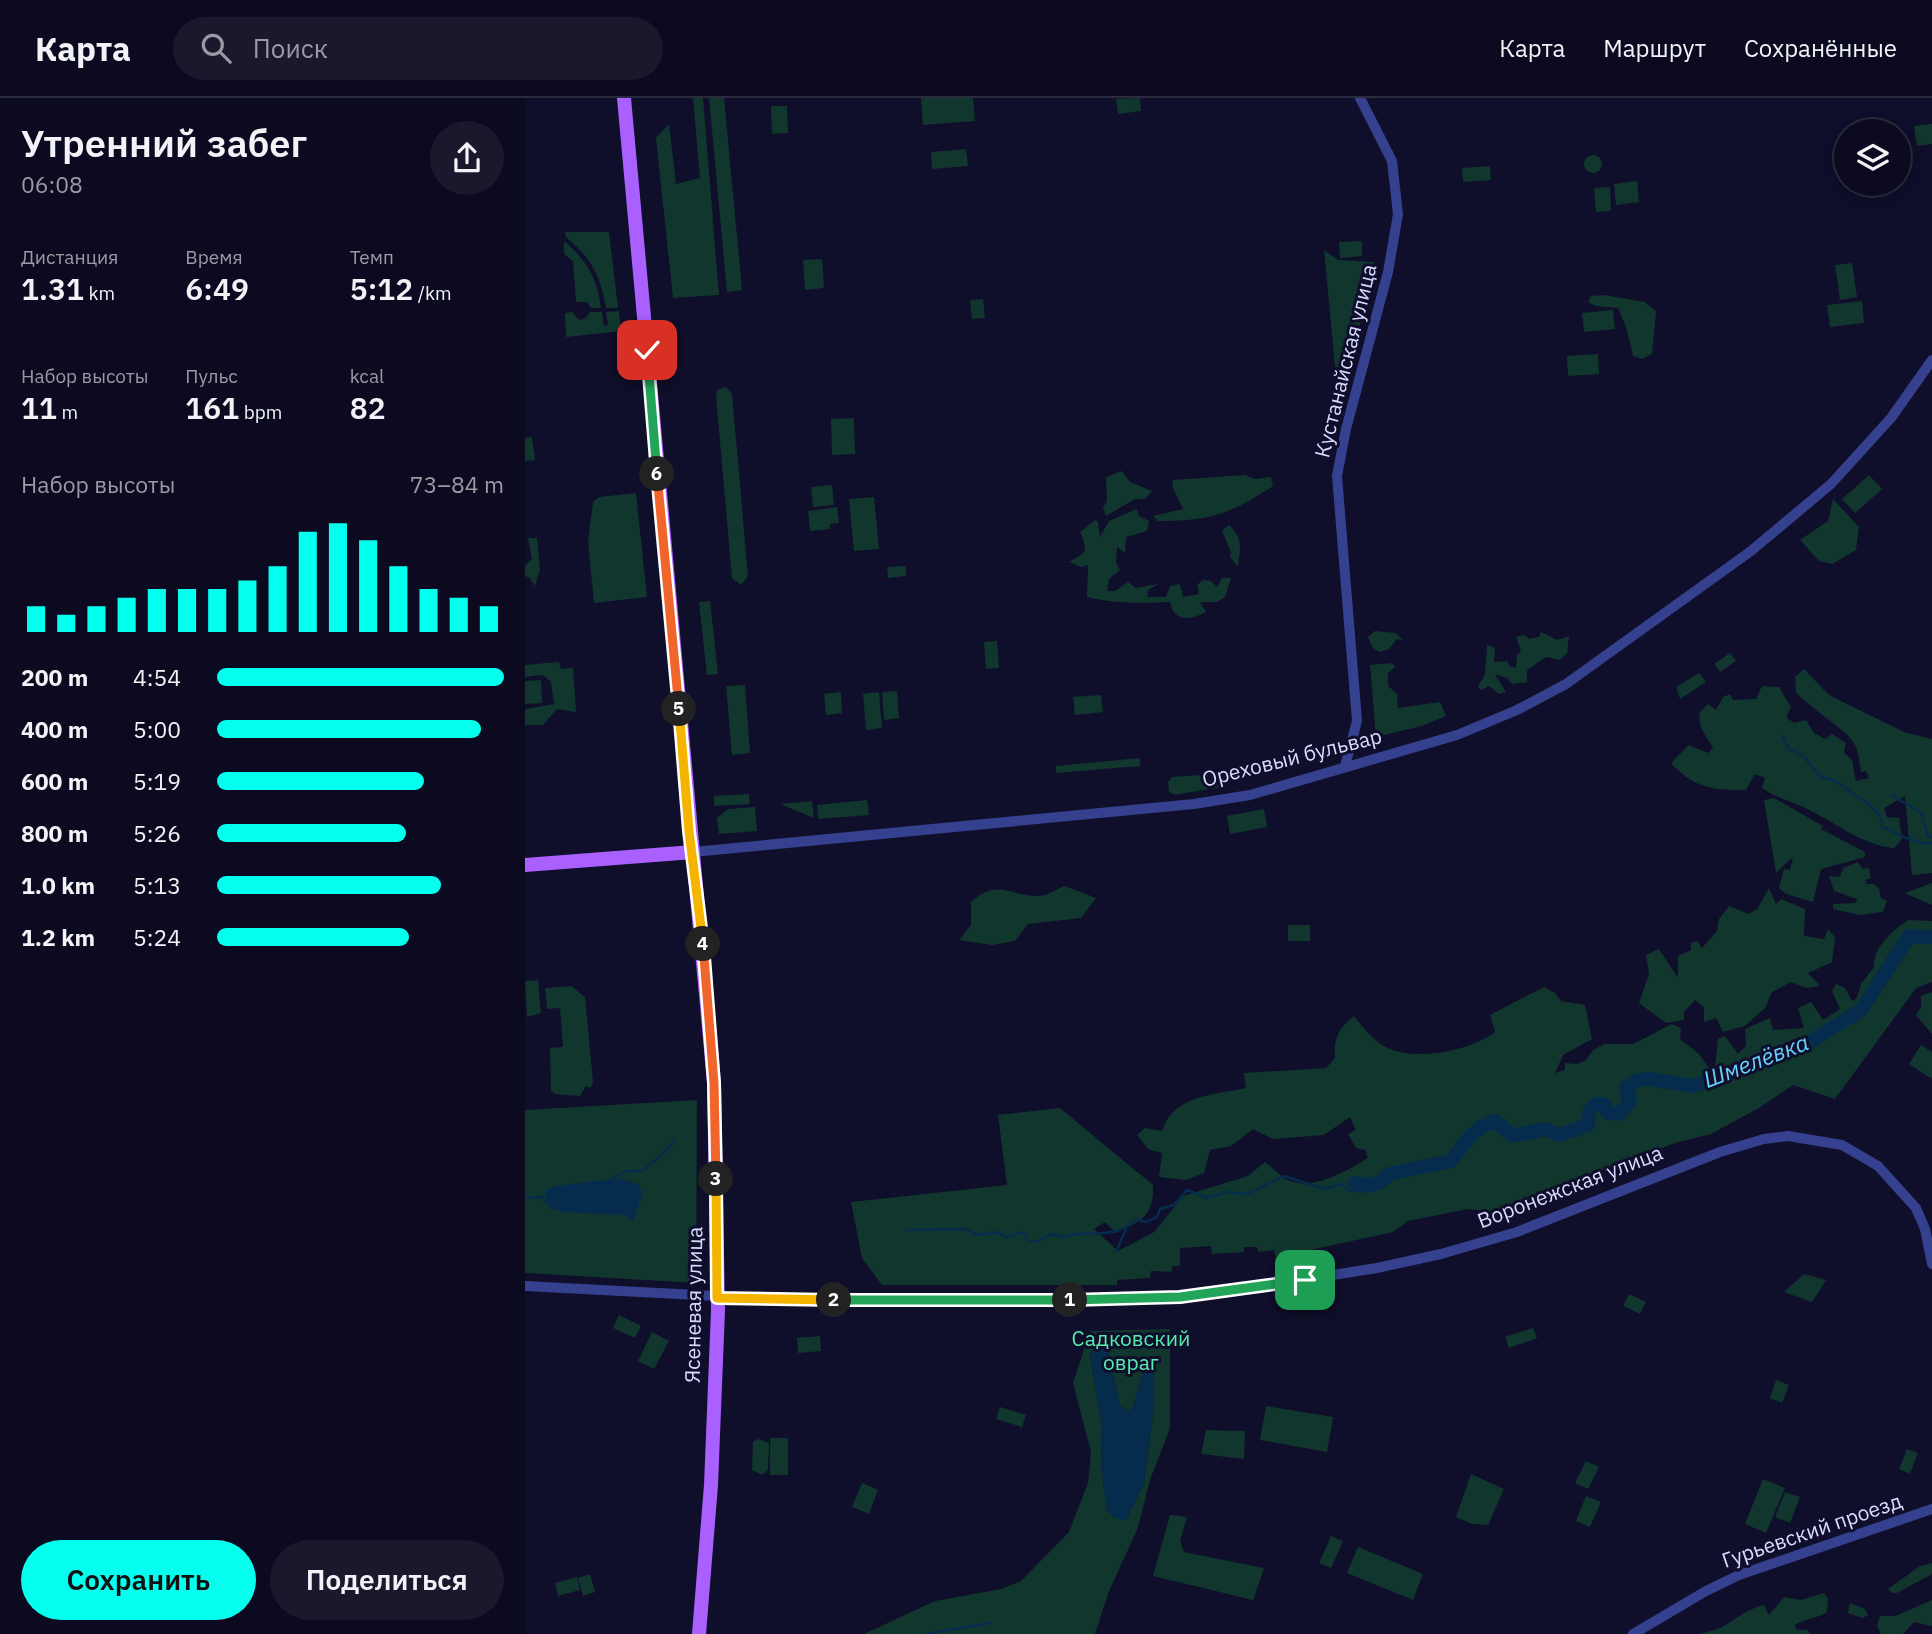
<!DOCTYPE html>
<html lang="ru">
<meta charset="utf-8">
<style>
:root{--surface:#0b0a20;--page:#19182d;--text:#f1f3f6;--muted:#9a9aa5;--line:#2b2b3e;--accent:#05ffee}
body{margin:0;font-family:"IBM Plex Sans",sans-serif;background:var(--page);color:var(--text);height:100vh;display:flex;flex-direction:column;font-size:26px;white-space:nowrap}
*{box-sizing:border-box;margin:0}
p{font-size:23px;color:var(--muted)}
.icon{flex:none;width:38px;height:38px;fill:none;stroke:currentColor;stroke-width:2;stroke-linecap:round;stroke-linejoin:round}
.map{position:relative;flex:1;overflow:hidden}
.details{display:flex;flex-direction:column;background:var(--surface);width:525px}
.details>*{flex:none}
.tools{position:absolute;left:1309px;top:21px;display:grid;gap:14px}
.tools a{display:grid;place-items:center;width:77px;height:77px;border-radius:50%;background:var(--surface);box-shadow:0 4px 18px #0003,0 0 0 2px var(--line);font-size:35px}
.pin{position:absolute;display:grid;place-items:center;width:60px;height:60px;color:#fff;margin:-30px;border-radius:14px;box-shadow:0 4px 10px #0006}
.km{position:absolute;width:35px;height:35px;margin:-18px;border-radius:50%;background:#222;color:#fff;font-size:19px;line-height:35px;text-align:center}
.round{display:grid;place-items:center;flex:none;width:74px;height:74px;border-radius:37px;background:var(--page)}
.summary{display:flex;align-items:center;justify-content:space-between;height:119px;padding:0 21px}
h1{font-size:38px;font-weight:600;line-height:52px}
.stats{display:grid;grid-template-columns:repeat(3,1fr);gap:10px;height:119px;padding:7px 21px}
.stats div{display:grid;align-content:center}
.stats b{font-size:30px;font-weight:600}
.stats small{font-size:19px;font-weight:400}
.stats p{font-size:19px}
.chart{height:196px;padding:14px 21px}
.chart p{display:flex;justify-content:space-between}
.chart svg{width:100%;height:126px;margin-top:7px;stroke:var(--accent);stroke-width:6}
.cta{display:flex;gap:14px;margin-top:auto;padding:14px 21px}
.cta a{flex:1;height:80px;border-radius:42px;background:var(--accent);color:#111;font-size:28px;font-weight:600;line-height:80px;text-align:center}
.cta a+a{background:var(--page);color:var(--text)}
ul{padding:0 21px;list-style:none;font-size:23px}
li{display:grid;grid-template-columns:112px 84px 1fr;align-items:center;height:52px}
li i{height:18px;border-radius:9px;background:var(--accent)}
header{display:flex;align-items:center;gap:42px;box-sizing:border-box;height:98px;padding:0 35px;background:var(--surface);border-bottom:2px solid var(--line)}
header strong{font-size:33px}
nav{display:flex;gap:38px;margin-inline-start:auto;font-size:24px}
.search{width:490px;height:63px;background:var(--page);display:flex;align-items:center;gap:18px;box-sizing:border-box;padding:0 24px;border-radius:38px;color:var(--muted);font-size:26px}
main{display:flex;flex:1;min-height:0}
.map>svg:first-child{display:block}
.green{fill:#11362e;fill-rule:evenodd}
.water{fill:#062c4d}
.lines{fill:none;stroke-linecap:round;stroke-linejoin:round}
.stream{stroke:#062c4d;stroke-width:2.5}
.river{stroke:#062c4d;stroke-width:14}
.minor{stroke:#35418e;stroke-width:10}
.major{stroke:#a960ff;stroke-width:14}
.split-1-casing{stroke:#fff;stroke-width:14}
.split-2-casing{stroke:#fff;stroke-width:14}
.split-3-casing{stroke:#fff;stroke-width:14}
.split-4-casing{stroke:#fff;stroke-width:14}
.split-5-casing{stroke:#fff;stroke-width:14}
.split-6-casing{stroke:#fff;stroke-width:14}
.split-7-casing{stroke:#fff;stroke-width:14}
.split-1{stroke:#22a559;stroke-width:9}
.split-2{stroke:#22a559;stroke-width:9}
.split-3{stroke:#f5b400;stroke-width:9}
.split-4{stroke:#f0652b;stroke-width:9}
.split-5{stroke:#f5b400;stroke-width:9}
.split-6{stroke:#f0652b;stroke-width:9}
.split-7{stroke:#22a559;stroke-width:9}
.labels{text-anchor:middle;stroke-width:6;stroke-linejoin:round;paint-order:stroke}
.street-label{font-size:21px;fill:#d9dbff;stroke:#0f0e2b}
.park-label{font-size:21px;fill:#59ebae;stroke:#0f0e2b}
.water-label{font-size:23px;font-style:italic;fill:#67d2ff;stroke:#0f0e2b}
</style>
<header>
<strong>Карта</strong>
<div class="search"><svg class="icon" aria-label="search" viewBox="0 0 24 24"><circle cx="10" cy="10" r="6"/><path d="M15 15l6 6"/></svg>Поиск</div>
<nav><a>Карта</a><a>Маршрут</a><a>Сохранённые</a></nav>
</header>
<main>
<section class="details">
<div class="summary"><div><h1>Утренний забег</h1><p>06:08</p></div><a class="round"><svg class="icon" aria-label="share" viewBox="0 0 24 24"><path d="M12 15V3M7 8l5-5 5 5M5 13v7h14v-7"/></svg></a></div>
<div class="stats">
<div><p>Дистанция</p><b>1.31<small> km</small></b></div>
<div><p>Время</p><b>6:49</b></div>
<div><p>Темп</p><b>5:12<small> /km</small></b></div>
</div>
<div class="stats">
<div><p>Набор высоты</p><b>11<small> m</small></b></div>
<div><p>Пульс</p><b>161<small> bpm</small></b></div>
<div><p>kcal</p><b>82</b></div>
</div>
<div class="chart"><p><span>Набор высоты</span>73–84 m</p>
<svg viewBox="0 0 160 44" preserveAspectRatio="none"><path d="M5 44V35M15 44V38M25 44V35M35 44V32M45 44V29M55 44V29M65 44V29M75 44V26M85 44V21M95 44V9M105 44V6M115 44V12M125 44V21M135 44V29M145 44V32M155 44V35"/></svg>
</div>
<ul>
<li><b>200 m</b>4:54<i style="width:100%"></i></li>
<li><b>400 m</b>5:00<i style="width:92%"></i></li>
<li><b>600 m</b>5:19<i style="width:72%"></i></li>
<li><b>800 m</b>5:26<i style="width:66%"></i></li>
<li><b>1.0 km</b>5:13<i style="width:78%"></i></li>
<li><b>1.2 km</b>5:24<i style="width:67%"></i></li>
</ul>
<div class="cta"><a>Сохранить</a><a>Поделиться</a></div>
</section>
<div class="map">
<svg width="1407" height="1536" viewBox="0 0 1407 1536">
<rect width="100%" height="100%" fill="#0f0e2b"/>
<g class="green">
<path d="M168 0H178L194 197 148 200 131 40 144 26 151 86 175 80Z"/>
<path d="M184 0H199L217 192 202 194Z"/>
<path d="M396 0H448L450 23 398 27Z"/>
<path d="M615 0 616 13 593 16 591 1Z"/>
<path d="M246 8H262L263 35 247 36Z"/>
<path d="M1407 26V46L1392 48 1389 28Z"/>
<path d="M441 51 443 68 407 71 406 54Z"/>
<circle cx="1068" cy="66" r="9"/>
<path d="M965 68 966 82 938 84 937 70Z"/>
<path d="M1112 83 1114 104 1091 107 1089 86Z"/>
<path d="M1085 89 1086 113 1071 114 1069 90Z"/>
<path d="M40 134H84L93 210H81C76 179 66 159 41 139Z"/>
<path d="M39 143C62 163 72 179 76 210H66L62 204H51L48 163 39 156Z"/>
<path d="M837 143V158L815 160 814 144Z"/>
<path d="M799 152 813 162 849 164 818 301 813 300Z"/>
<path d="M297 161 299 190 280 192 278 162Z"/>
<path d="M1327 165 1332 199 1315 202 1310 167Z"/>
<path d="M1079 197 1120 204 1131 213 1127 256 1117 261 1108 258 1101 229 1093 210 1071 208 1063 204 1066 198Z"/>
<path d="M458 201 460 220 447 221 445 202Z"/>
<path d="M1337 203 1339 225 1305 229 1302 207Z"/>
<path d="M1088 212 1090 231 1059 234 1057 215Z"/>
<path d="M94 213 96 233 41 239 40 215 47 214 54 222 61 220 65 214H77L79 228 83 227 81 214Z"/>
<path d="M1073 256 1074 276 1043 278 1042 258Z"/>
<path d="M201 289 207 296 223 478 216 487 207 480 191 298 192 292Z"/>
<path d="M329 320 330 356 307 357 306 321Z"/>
<path d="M7 339 10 362 0 363V340Z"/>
<path d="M597 373 605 384 627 393 620 401H610L581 418 578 410 582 403 581 379Z"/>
<path d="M720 377 730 381 746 379 748 388C705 416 685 423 633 423L628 418 658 411 647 388 648 382Z"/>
<path d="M1344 377 1357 391 1330 415 1317 401Z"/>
<path d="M307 387 309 407 288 409 286 389Z"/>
<path d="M111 395 122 499 69 505 63 443 68 404 74 399Z"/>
<path d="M349 399 354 451 329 453 324 401Z"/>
<path d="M1308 401 1334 429 1331 452 1307 466 1294 463 1275 442 1303 423Z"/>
<path d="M312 409 314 425 305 426V431L285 433 283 413Z"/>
<path d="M612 411 614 418 624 423 622 433 601 439 600 455 592 449 591 465 595 472 584 481 582 493H590L603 484 611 490 633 486 623 492 622 499H641L645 488 655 486 658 499 674 496 672 487 678 482 686 483 692 489 697 480H706L700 499 692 504H675L681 514C666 522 649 525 645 504 617 505 589 506 562 499L563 467 556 469 544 464C560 454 565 456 555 434L570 422 573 424 575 439 584 423Z"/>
<path d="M704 427C719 441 715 450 713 469L705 459 706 454 697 433Z"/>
<path d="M3 440H12L15 471 10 488 5 480 0 478V468L7 461Z"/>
<path d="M381 468V478L363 480 362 469Z"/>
<path d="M185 503 193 576 182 577 174 504Z"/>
<path d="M850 533 871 535 878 542 872 541 864 551 855 554 848 550 843 539Z"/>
<path d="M1016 534 1032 542 1044 538 1042 555 1035 562 1021 559 1002 572V584L987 586 982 580 970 576 981 594 974 596 964 588 956 592 953 589 960 576 962 547 970 550 969 564 982 563 984 568 991 570 992 557 996 553 991 539 1000 537 1004 541 1014 539Z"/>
<path d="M472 543 474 570 461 571 459 544Z"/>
<path d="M1205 555 1211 563 1195 574 1189 566Z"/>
<path d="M34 564 36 571 48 570 51 614 32 611 18 627H0V611L29 606 26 584 18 577 0 579V567Z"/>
<path d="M868 565 870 569 863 575V588L872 596 873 610 915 604 921 618 897 628 851 639 845 567Z"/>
<path d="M1279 571 1304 597 1379 634 1407 641V775L1387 777 1380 698 1359 710 1362 719 1374 720 1377 741 1369 750C1335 747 1309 723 1278 709 1264 703 1250 699 1237 690L1240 680 1230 676 1221 692C1190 693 1168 690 1146 665L1164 647 1183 655 1188 650 1176 630 1174 615 1183 606 1191 612 1198 599 1205 596 1208 602 1231 601 1237 588 1254 589 1266 609 1261 619 1269 625 1281 622 1289 635 1300 641 1307 636 1321 645 1319 655 1327 662 1331 683 1344 680 1341 673 1336 674C1334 665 1334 654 1330 647 1322 631 1285 611 1271 594L1270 579Z"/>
<path d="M1174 575 1181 584 1155 601 1151 589Z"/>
<path d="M16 582 17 605 0 606V583Z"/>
<path d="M220 587 225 655 207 657 201 588Z"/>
<path d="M372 593 374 620 359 622 357 594Z"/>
<path d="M316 594 317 615 301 617 299 596Z"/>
<path d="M354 594 357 630 341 632 338 596Z"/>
<path d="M576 597 578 614 550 617 548 599Z"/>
<path d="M615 660V668L531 675V668Z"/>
<path d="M673 677 701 688 650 697 644 694 643 684 647 679Z"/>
<path d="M224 696 225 706 189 708V698Z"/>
<path d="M1249 700 1298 728 1296 731 1340 754V759L1296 771 1288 804 1261 796 1254 790 1259 771 1265 772 1268 759 1251 775 1239 702Z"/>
<path d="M342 702 344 717 293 721 292 707Z"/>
<path d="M287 703 289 720 255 706Z"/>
<path d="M230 709 232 733 194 736 192 720 203 711Z"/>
<path d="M739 711 742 729 705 736 702 718Z"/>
<path d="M1333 764 1338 771 1344 770 1346 780 1340 782 1342 786H1349L1354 791 1356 800 1362 803 1358 814 1335 817 1308 811V806L1331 805 1332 801 1309 793 1304 778 1315 779 1318 770Z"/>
<path d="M1407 785V807L1380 795Z"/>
<path d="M540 788 571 800 556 820 503 826 490 843 467 847 434 842 446 827V804C472 780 485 798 514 798 522 798 532 791 540 788Z"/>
<path d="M1244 790 1251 806 1256 801 1280 811 1279 838 1299 841 1303 831 1310 839 1307 864 1283 875 1295 888 1281 890 1266 884 1247 894 1240 910 1220 928 1198 934 1191 920 1179 924V909L1170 902 1159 914V922L1141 925 1114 905 1124 876 1121 857 1134 851 1153 880V858L1166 852V845L1172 843 1177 850 1192 833 1194 821 1204 808 1224 816 1232 811Z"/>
<path d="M1384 822 1407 823V884L1391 890 1310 1001 1268 987 1234 1010 1186 1036 1150 1045 967 1114 943 1111 883 1123 868 1134 767 1156 750 1158 749 1152 733 1154 732 1149H719V1154L687 1156 686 1148 655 1150V1168H647V1174L626 1173 625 1180 592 1182V1187H357L337 1160 326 1104 482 1087 473 1017 535 1010 628 1087C629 1119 616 1123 591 1135L580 1124 569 1131 593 1153 629 1134 658 1098 723 1078 740 1064C747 1069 754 1077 761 1081 786 1095 823 1072 843 1060L840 1052 831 1050 823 1036 831 1032 825 1019 799 1037 748 1041 728 1031 706 1048 685 1052 679 1075 661 1082 634 1079 637 1055 623 1051 612 1037 620 1030 637 1033C648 997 689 997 721 990L719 975 801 970 810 960C808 940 814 930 829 918 839 931 850 945 865 951 893 963 948 952 970 934L965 917 1019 889 1030 895 1036 903 1060 907 1067 941 1038 957 1030 975 1040 972V965L1052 966 1061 962 1068 952 1080 946H1108L1147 926 1156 930 1155 941 1174 956 1184 970 1190 968 1193 941 1200 938 1213 956 1221 948 1220 931 1245 920 1248 932 1279 930 1273 910 1286 904 1298 922 1315 911 1307 893 1311 886 1320 890 1327 903 1332 900 1336 886 1349 869C1347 851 1369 830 1384 822Z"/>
<rect x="763" y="827" width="22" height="16"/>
<path d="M13 882 16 915 2 919 0 883Z"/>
<path d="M46 888 60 899 68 983 66 990 61 988 55 998 29 996 26 992 25 950 38 949 35 910 22 911 20 890Z"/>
<path d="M1407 894V936L1391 917 1396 909V898Z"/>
<path d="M1396 947 1407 954V981L1384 966Z"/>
<path d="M172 1002 171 1185 0 1175V1012Z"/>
<path d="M1279 1176 1301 1182 1287 1204 1259 1194Z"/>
<path d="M1104 1196 1121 1204 1115 1216 1098 1208Z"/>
<path d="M94 1217 116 1228 110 1240 88 1230Z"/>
<path d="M1008 1230 1012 1240 984 1250 980 1239Z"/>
<path d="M645 1231V1330L625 1382 613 1430 584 1493 570 1536H339L410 1503 476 1491 496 1483 544 1434 563 1385 566 1354 548 1285 565 1233ZM582 1249 595 1308 606 1314 620 1270 629 1274V1307L619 1385 601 1422 582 1412 576 1367 577 1327 565 1255Z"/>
<path d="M127 1234 144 1243 129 1271 113 1263Z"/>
<path d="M295 1238 296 1253 273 1255 272 1240Z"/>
<path d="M1251 1282 1264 1287 1257 1305 1245 1300Z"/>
<path d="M741 1308 808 1319 802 1354 735 1342Z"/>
<path d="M475 1309 501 1317 497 1329 471 1321Z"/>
<path d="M681 1332 720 1333 719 1361 676 1356Z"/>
<rect x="245" y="1340" width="18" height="37"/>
<path d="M233 1341 244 1345 243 1372 237 1377 227 1372 228 1344Z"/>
<path d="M1382 1351 1393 1355 1385 1376 1374 1371Z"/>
<path d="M1061 1363 1074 1369 1063 1391 1050 1385Z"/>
<path d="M946 1376 979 1391 963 1427 947 1426 931 1419Z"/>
<path d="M1238 1381 1260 1390 1241 1435 1220 1426Z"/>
<path d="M337 1385 353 1392 344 1416 327 1409Z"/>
<path d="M1260 1394 1275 1399 1265 1425 1250 1419Z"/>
<path d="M1061 1398 1076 1404 1065 1429 1051 1423Z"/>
<path d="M645 1417 662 1419 655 1443 659 1454 739 1470 728 1502 628 1478Z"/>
<path d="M806 1438 818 1443 806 1470 794 1465Z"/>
<path d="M833 1449 898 1476 888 1502 822 1475Z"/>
<path d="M1407 1465V1476L1372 1495H1367L1363 1491 1395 1468Z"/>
<path d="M65 1476 70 1494 58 1498 53 1480Z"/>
<path d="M52 1479 55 1492 33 1498 30 1485Z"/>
<path d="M1299 1495 1303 1501 1302 1514C1292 1521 1281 1520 1270 1527L1271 1531 1283 1532 1285 1536H1174C1181 1534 1190 1533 1197 1529 1211 1521 1222 1511 1239 1507L1244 1517 1259 1499 1276 1502Z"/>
<path d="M1407 1502V1528L1389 1524 1378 1536H1356L1352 1528 1355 1518H1371Z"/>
<path d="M1325 1505 1340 1511 1343 1517 1338 1520 1323 1515Z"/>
</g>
<g class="water">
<path d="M97 1081 113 1086 118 1095 108 1123 98 1117 36 1114 25 1110 20 1101 21 1092C27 1086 85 1082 97 1081Z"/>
<path d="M574 1243 582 1249 595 1308 606 1314 620 1270 629 1274V1306L619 1385 601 1422 590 1420 582 1413 576 1367 577 1327 565 1254Z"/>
</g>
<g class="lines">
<g class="stream">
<path d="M1257 637 1264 651 1278 658 1296 679 1310 683 1345 707 1354 716 1358 729C1372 736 1392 747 1407 745"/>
<path d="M1367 698 1396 714 1403 738 1407 739"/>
<path d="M84 1082 102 1073H118C129 1061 142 1055 150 1041"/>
<path d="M0 1100 17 1099 20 1104"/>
<path d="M382 1132 441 1131 453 1137 472 1134 481 1139 498 1134 503 1143H514L527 1136 537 1139C564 1130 589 1144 610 1121L621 1124 632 1119 635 1111 649 1107 662 1092 682 1100 703 1094 722 1096 759 1078 799 1091 817 1086 823 1092 841 1094 844 1088"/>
<path d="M591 1154 601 1131"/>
<path d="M401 1536 465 1525"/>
</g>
<path class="river" d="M830 1085C844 1088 855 1088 864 1076L926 1063C940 1045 948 1029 970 1023L988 1038 1020 1031 1035 1037 1063 1027 1064 1014 1071 1006 1080 1007 1083 1015 1094 1016 1105 1004 1101 989 1114 982 1124 981 1168 988 1283 945 1336 912 1384 838 1407 839"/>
<g class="minor">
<path d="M820 668 832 623 812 378 821 331 863 174 873 116 867 63 835 0"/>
<path d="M168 754 669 706 725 697 932 637 992 612 1041 586 1226 453 1306 386 1366 320 1407 262"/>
<path d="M0 1188 247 1201H608L701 1194 852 1170 916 1156 992 1134 1195 1054 1239 1041 1263 1038 1317 1047 1353 1068 1391 1110 1400 1131 1407 1166"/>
<path d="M1108 1536 1181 1493 1214 1477 1407 1411"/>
</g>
<g class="major">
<path d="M99 0 189 985 193 1212 186 1387 174 1536"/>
<path d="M0 767 168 754"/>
</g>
</g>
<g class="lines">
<defs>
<path id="split-1" d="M545 1202 655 1199 780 1182"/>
<path id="split-2" d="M309 1202H545"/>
<path id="split-3" d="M191 1081 192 1200 309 1202"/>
<path id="split-4" d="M178 846 189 985 191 1081"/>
<path id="split-5" d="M154 611 164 733 178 846"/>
<path id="split-6" d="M132 376 154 611"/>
<path id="split-7" d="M122 252 132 376"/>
</defs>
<use href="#split-1" class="split-1-casing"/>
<use href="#split-2" class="split-2-casing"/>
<use href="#split-3" class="split-3-casing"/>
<use href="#split-4" class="split-4-casing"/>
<use href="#split-5" class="split-5-casing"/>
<use href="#split-6" class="split-6-casing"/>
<use href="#split-7" class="split-7-casing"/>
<use href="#split-1" class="split-1"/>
<use href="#split-2" class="split-2"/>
<use href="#split-3" class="split-3"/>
<use href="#split-4" class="split-4"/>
<use href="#split-5" class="split-5"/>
<use href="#split-6" class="split-6"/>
<use href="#split-7" class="split-7"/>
</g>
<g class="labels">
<g class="street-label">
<text transform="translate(821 263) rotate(-76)" y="7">Кустанайская улица</text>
<text transform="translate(767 660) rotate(-14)" y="7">Ореховый бульвар</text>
<text transform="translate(1045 1089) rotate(-21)" y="7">Воронежская улица</text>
<text transform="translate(169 1207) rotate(-89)" y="7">Ясеневая улица</text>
<text transform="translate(1287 1433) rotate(-19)" y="7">Гурьевский проезд</text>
</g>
<g class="park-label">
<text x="606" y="1248">Садковский<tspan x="606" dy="24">овраг</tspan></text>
</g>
<g class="water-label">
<text transform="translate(1231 963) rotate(-21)" y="8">Шмелёвка</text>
</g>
</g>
</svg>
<div class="tools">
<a><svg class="icon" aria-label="layers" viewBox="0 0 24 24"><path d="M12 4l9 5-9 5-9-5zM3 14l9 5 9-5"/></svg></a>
</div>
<div class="pin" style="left:780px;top:1182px;background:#1e9e55"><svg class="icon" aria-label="arrive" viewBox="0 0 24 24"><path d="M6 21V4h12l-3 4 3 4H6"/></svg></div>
<div class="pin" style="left:122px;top:252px;background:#d93025"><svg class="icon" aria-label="check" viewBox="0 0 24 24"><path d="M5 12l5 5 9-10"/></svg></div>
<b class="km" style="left:545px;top:1202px">1</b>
<b class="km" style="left:309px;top:1202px">2</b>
<b class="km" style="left:191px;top:1081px">3</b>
<b class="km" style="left:178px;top:846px">4</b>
<b class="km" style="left:154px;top:611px">5</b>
<b class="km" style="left:132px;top:376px">6</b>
</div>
</main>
